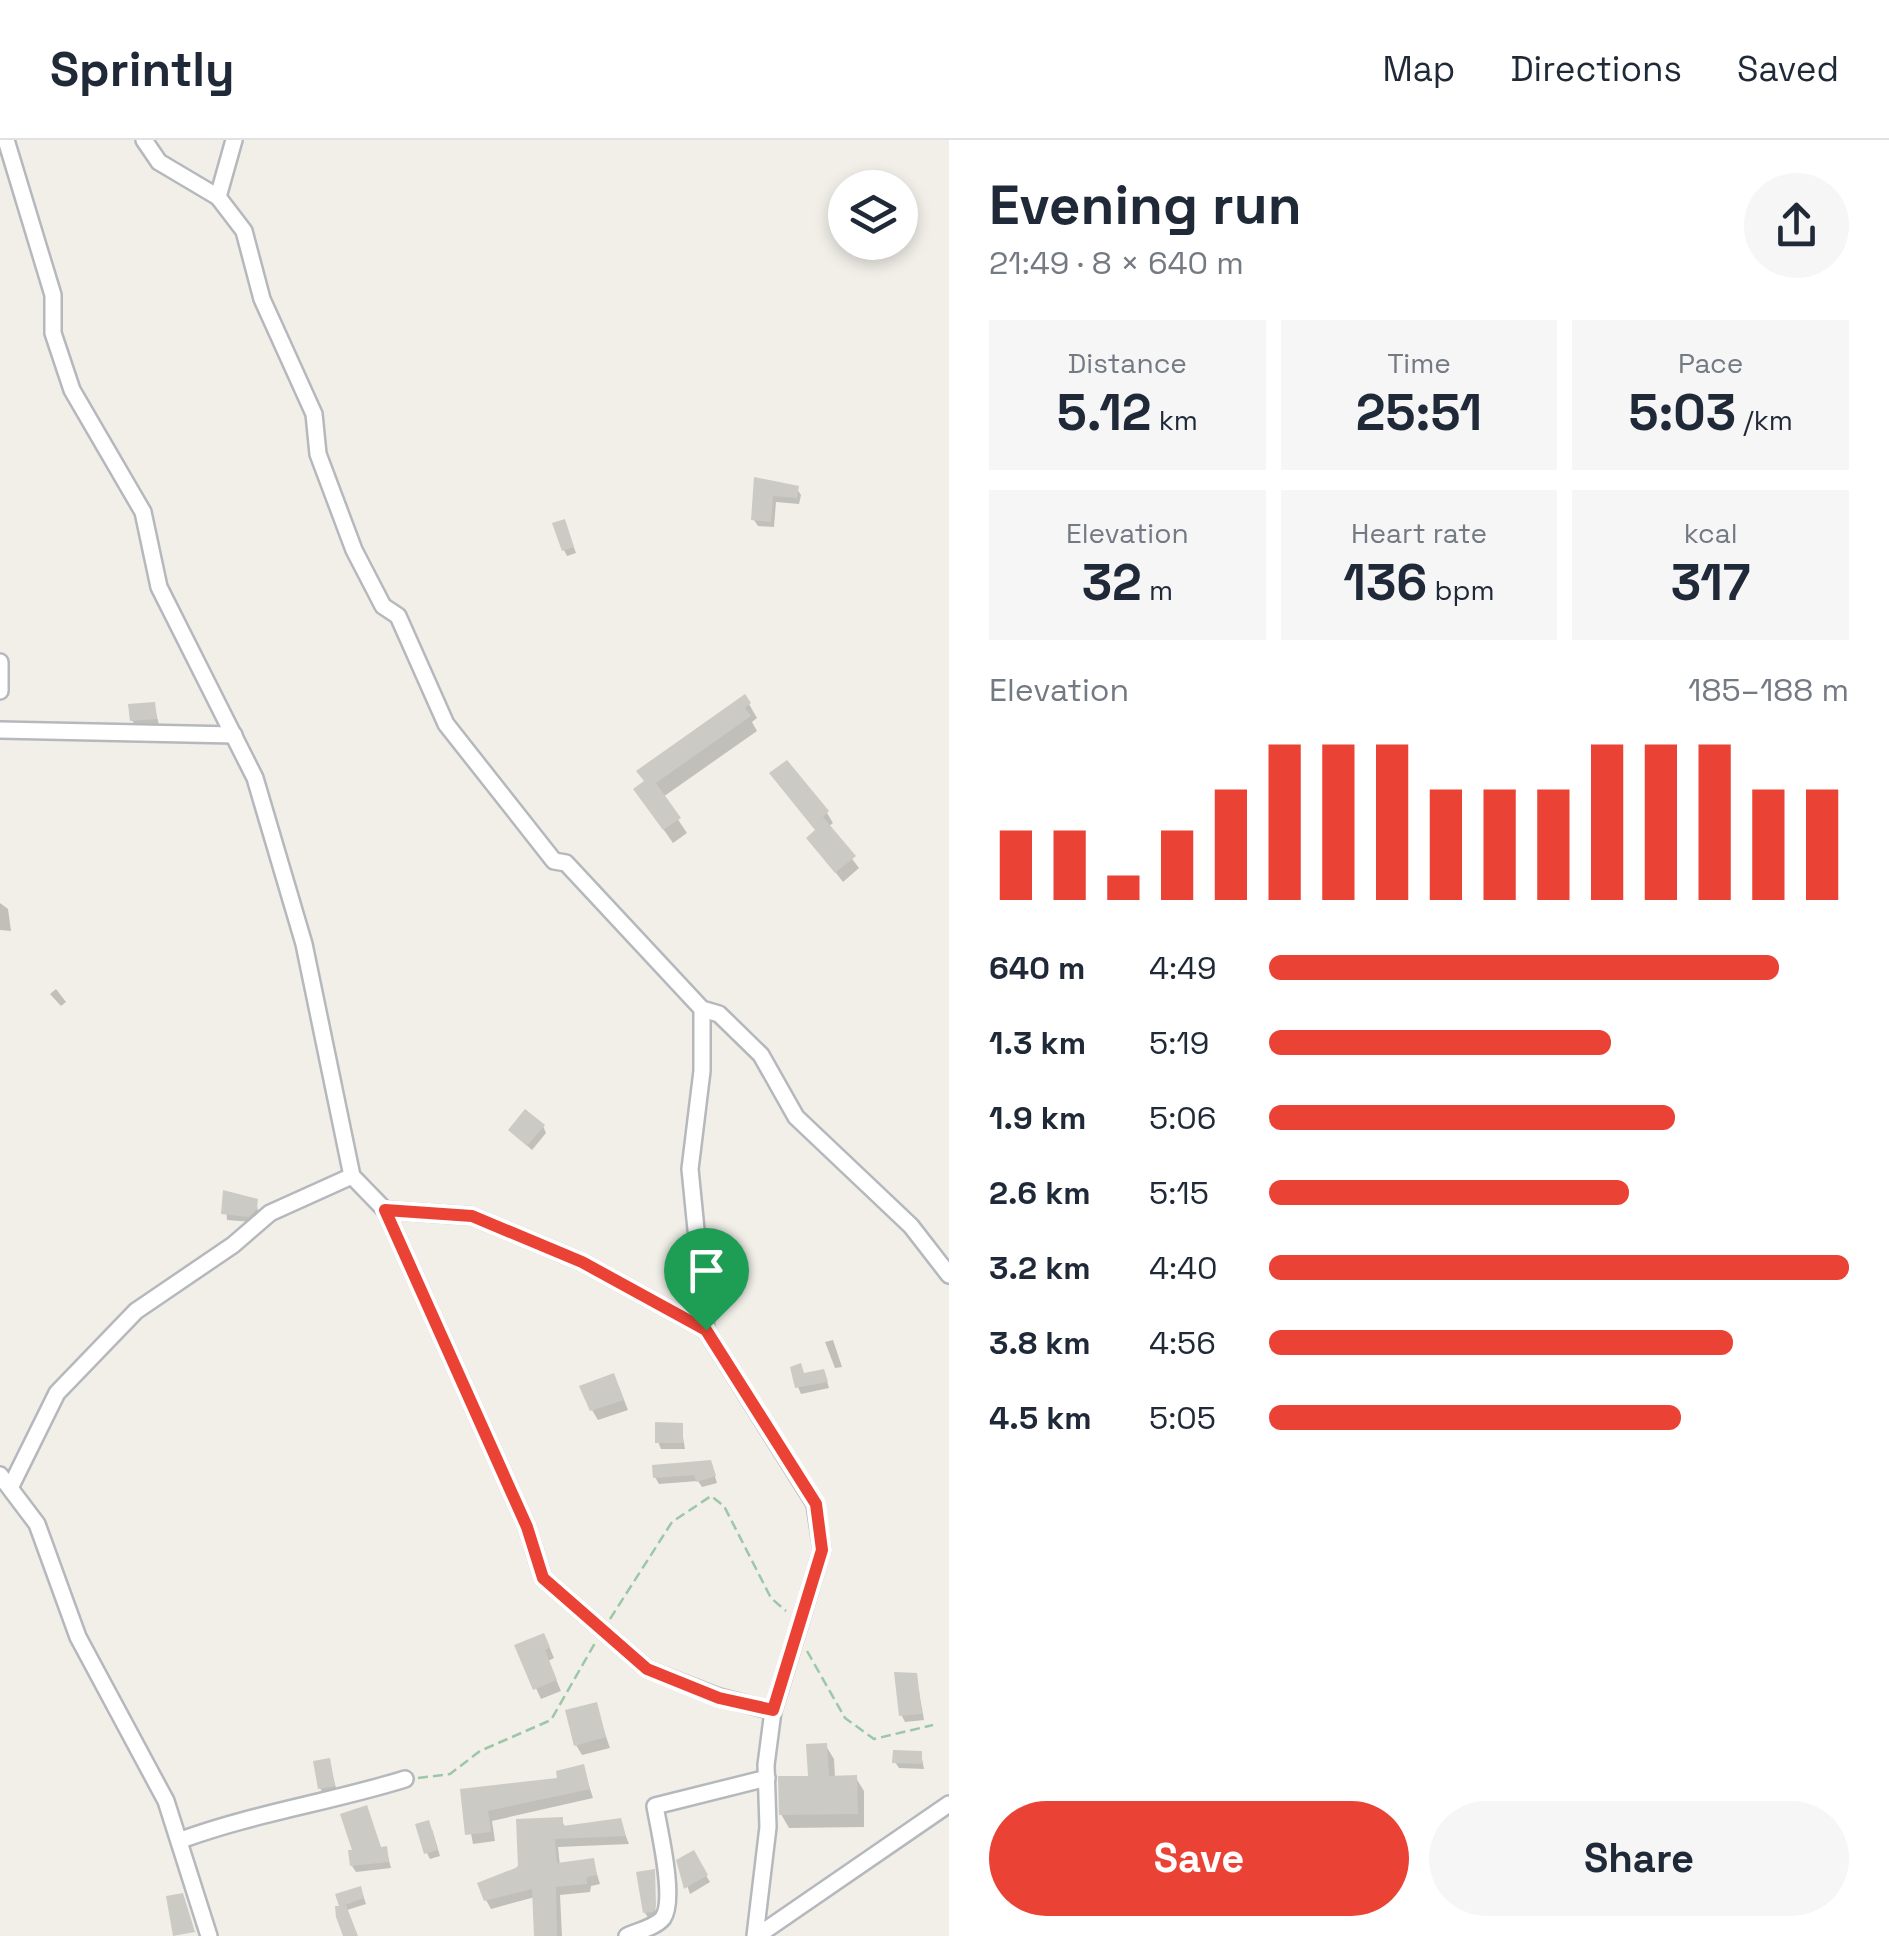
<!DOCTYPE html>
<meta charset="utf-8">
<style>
:root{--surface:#fff;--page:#f6f6f7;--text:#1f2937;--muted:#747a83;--line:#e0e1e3;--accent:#ea4335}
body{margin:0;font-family:"Space Grotesk",sans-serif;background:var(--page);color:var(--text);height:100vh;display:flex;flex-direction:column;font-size:38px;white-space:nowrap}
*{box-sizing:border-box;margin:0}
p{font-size:32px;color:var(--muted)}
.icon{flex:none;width:55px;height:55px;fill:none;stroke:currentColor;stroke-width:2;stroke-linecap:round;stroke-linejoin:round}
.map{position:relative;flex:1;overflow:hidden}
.panel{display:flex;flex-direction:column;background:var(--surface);width:940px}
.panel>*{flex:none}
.tools{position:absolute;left:828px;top:30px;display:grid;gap:20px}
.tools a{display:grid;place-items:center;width:90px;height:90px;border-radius:50%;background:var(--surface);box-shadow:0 5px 15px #0003;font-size:50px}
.pin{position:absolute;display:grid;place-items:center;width:85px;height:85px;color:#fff;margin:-102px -42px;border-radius:50% 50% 50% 0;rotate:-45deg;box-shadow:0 0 10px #0007}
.pin .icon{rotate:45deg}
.round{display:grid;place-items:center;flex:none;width:105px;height:105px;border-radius:52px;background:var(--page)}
.summary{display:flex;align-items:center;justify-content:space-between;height:170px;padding:0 40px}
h1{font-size:55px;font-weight:700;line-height:75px}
.stats{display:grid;grid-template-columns:repeat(3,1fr);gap:15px;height:170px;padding:10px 40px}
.stats div{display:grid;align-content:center;border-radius:0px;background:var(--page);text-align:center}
.stats b{font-size:50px;font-weight:700}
.stats small{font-size:28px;font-weight:400}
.stats p{font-size:28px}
.chart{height:280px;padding:20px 40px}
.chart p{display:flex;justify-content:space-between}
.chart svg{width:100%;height:180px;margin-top:10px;stroke:var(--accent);stroke-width:6}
.cta{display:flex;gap:20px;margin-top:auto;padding:20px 40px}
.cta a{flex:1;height:115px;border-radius:60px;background:var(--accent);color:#fff;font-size:40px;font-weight:700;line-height:115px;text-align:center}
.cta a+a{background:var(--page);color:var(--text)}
ul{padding:0 40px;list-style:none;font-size:32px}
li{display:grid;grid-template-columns:160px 120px 1fr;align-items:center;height:75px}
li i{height:25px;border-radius:12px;background:var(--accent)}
header{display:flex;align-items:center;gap:60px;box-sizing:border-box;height:140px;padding:0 50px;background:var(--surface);border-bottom:2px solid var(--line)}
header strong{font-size:48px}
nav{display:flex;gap:55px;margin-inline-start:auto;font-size:35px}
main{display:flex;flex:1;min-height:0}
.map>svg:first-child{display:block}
.shadow{fill:#0003}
.building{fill:#cccac5}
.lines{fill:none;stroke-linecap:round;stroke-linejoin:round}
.street-casing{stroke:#b5b8bc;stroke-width:20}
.path{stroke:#9cc7a9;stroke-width:2.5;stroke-dasharray:10 5;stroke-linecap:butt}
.street{stroke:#fff;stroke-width:15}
.route-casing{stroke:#fff;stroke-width:20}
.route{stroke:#ea4335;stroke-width:12}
</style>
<header>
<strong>Sprintly</strong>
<nav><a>Map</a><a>Directions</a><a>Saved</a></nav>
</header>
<main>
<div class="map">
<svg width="949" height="1796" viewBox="0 0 949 1796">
<rect width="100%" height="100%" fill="#f1efe8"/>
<g class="shadow">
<path d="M757 341 797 349 801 355 799 364 776 362 774 387 758 386 754 380Z"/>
<path d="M567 389 576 413 567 416 564 410Z"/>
<path d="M154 564 159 585 136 587 132 580Z"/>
<path d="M749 564 757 578 752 582 757 591 663 657 687 693 673 703 645 663 646 643Z"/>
<path d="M786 623 827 673 833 683 828 687 859 728 843 742 809 698 817 691Z"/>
<path d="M0 763 8 769 11 791 0 790Z"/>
<path d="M56 849 66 862 61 866 50 854Z"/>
<path d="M543 986 546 993 532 1010 511 991Z"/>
<path d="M225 1053 256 1061 259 1076 252 1082 227 1080Z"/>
<path d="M833 1200 842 1227 835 1228 825 1202Z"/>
<path d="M805 1236 826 1238 829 1248 801 1254 798 1247Z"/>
<path d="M619 1247 628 1270 598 1280 592 1270Z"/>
<path d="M681 1285 685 1309H661L658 1302Z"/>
<path d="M713 1330 717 1343 702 1347 698 1341 659 1344 655 1337Z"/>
<path d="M549 1506 554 1518 548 1521 561 1551 541 1559 517 1507Z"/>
<path d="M916 1535 924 1580 905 1582 902 1576Z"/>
<path d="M595 1565 610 1608 582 1615 576 1605Z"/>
<path d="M826 1606 834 1619 835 1638H856L864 1651V1687L789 1688 781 1674 811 1638Z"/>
<path d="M921 1613 924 1629 899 1628 895 1622Z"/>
<path d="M329 1621 337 1652 324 1655 320 1648Z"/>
<path d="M583 1627 593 1658 492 1681 495 1701 473 1704 463 1651 560 1640Z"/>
<path d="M561 1680 566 1688 620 1681 629 1704 558 1707 560 1726 593 1721 600 1744 591 1746 590 1752 560 1755 562 1796H537L535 1757 491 1769 486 1760Z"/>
<path d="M432 1689 440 1716 430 1719 427 1713Z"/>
<path d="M386 1709 391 1728 356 1732 352 1726Z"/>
<path d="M693 1714 710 1742 690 1754 679 1722Z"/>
<path d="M653 1732 656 1778 649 1779 645 1773Z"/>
<path d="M363 1755 366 1764 347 1770 357 1796H346L339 1756Z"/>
</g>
<g class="building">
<path d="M754 337 799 346 797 358 773 356 771 382 751 380Z"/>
<path d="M565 379 574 407 562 411 552 383Z"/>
<path d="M745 554 751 563 745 568 751 576 656 643 681 678 663 690 633 649 644 641 636 631Z"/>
<path d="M155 562 157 579 130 581 128 564Z"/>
<path d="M787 620 829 671 823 677 856 716 835 733 806 698 815 690 769 633Z"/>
<path d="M525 969 545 985 527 1006 508 990Z"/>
<path d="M223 1050 258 1059 257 1069 249 1077 221 1074Z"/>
<path d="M801 1223 804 1233 824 1229 828 1242 795 1248 790 1227Z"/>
<path d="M614 1233 624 1260 590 1271 579 1246Z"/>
<path d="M655 1282 683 1283V1303H655Z"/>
<path d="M711 1320 716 1336 696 1342 694 1335 653 1338 652 1325Z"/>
<path d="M544 1493 550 1507 545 1510 557 1540 533 1550 514 1505Z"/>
<path d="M894 1532 917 1533 922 1574 899 1576Z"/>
<path d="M597 1562 606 1597 574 1606 565 1570Z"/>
<path d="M827 1603 829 1636 857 1635 858 1674 779 1675 778 1636H808L806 1604Z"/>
<path d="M893 1610 922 1611V1624L892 1623Z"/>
<path d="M330 1618 335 1646 318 1649 313 1621Z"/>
<path d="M584 1624 590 1649 488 1671 491 1692 465 1695 460 1649 557 1638 556 1631Z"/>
<path d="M367 1665 381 1707 387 1706 389 1722 350 1726 348 1710H352L340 1674Z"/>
<path d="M563 1677V1686L621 1678 626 1696 555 1699 557 1723 594 1718 597 1735 587 1737V1744L556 1747 557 1796H534L532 1749 484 1761 477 1743 518 1727 516 1679Z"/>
<path d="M429 1680 438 1710 424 1714 415 1684Z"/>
<path d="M694 1710 708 1735 684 1749 676 1720Z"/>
<path d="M655 1729 656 1766 653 1772 643 1773 636 1732Z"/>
<path d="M361 1746 364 1758 342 1766 346 1765 358 1796H343L336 1777 335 1766H339L335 1754Z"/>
<path d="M183 1753 195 1792 173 1796 166 1756Z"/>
</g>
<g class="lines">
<defs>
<g id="street">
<path d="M6 0 53 155V193L72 250 143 372 159 447 255 638 304 804 352 1036 385 1070 527 1387 543 1438 647 1529 719 1557 773 1571"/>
<path d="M144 0 159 22 218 57 244 91 262 159 314 274 318 314 354 410 383 466 398 476 446 584 554 721 566 723 702 869 719 874 761 915 796 977 911 1086 949 1135"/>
<path d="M218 57 234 0"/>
<path d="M0 522V551"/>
<path d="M0 590 234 595"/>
<path d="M702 869V931L690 1029 706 1190 815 1364 822 1410 773 1571 766 1625 768 1687 755 1796"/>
<path d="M385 1070 472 1076 582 1122 706 1190"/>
<path d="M0 1335 37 1384 78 1497 166 1661 209 1796"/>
<path d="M11 1346 57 1253 136 1171 233 1105 270 1073 352 1036"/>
<path d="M181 1700C255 1673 331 1662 405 1639"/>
<path d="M627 1796C638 1791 656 1787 663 1778 676 1759 659 1690 655 1666L767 1638"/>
<path d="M757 1796 949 1664"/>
</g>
</defs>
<use href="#street" class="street-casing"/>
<g class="path">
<path d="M610 1479 672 1382 711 1356 724 1366 771 1458 786 1471"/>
<path d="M807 1511 845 1578 874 1599 933 1585"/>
<path d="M418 1638 450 1634 480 1611 551 1580 595 1503"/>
</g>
<use href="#street" class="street"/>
</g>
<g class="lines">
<defs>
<path id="route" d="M385 1070 472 1076 582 1122 706 1190 816 1364 822 1410 773 1570 719 1558 647 1529 543 1438 527 1387Z"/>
</defs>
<use href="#route" class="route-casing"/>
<use href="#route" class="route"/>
</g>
</svg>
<div class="tools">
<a><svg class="icon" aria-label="layers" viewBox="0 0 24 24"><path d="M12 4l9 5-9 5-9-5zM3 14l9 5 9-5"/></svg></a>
</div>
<div class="pin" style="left:706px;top:1190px;background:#1e9e55"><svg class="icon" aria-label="arrive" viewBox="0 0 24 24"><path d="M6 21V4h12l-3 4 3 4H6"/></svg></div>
</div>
<section class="panel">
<div class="summary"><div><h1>Evening run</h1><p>21:49 · 8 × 640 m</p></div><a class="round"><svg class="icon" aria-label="share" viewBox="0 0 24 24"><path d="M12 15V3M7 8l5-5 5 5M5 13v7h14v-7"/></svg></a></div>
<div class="stats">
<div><p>Distance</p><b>5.12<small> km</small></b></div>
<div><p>Time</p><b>25:51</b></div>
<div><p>Pace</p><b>5:03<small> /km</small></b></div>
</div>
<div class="stats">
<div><p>Elevation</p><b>32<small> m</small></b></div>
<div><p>Heart rate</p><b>136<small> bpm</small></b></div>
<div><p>kcal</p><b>317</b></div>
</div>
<div class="chart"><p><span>Elevation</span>185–188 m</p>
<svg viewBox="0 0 160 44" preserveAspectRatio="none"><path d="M5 44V27M15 44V27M25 44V38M35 44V27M45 44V17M55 44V6M65 44V6M75 44V6M85 44V17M95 44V17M105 44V17M115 44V6M125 44V6M135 44V6M145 44V17M155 44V17"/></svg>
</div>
<ul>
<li><b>640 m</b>4:49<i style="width:88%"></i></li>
<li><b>1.3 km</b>5:19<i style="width:59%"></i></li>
<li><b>1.9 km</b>5:06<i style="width:70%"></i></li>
<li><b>2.6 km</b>5:15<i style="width:62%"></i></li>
<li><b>3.2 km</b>4:40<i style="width:100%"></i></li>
<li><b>3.8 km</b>4:56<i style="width:80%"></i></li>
<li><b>4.5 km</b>5:05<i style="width:71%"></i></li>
</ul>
<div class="cta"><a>Save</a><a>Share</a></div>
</section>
</main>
